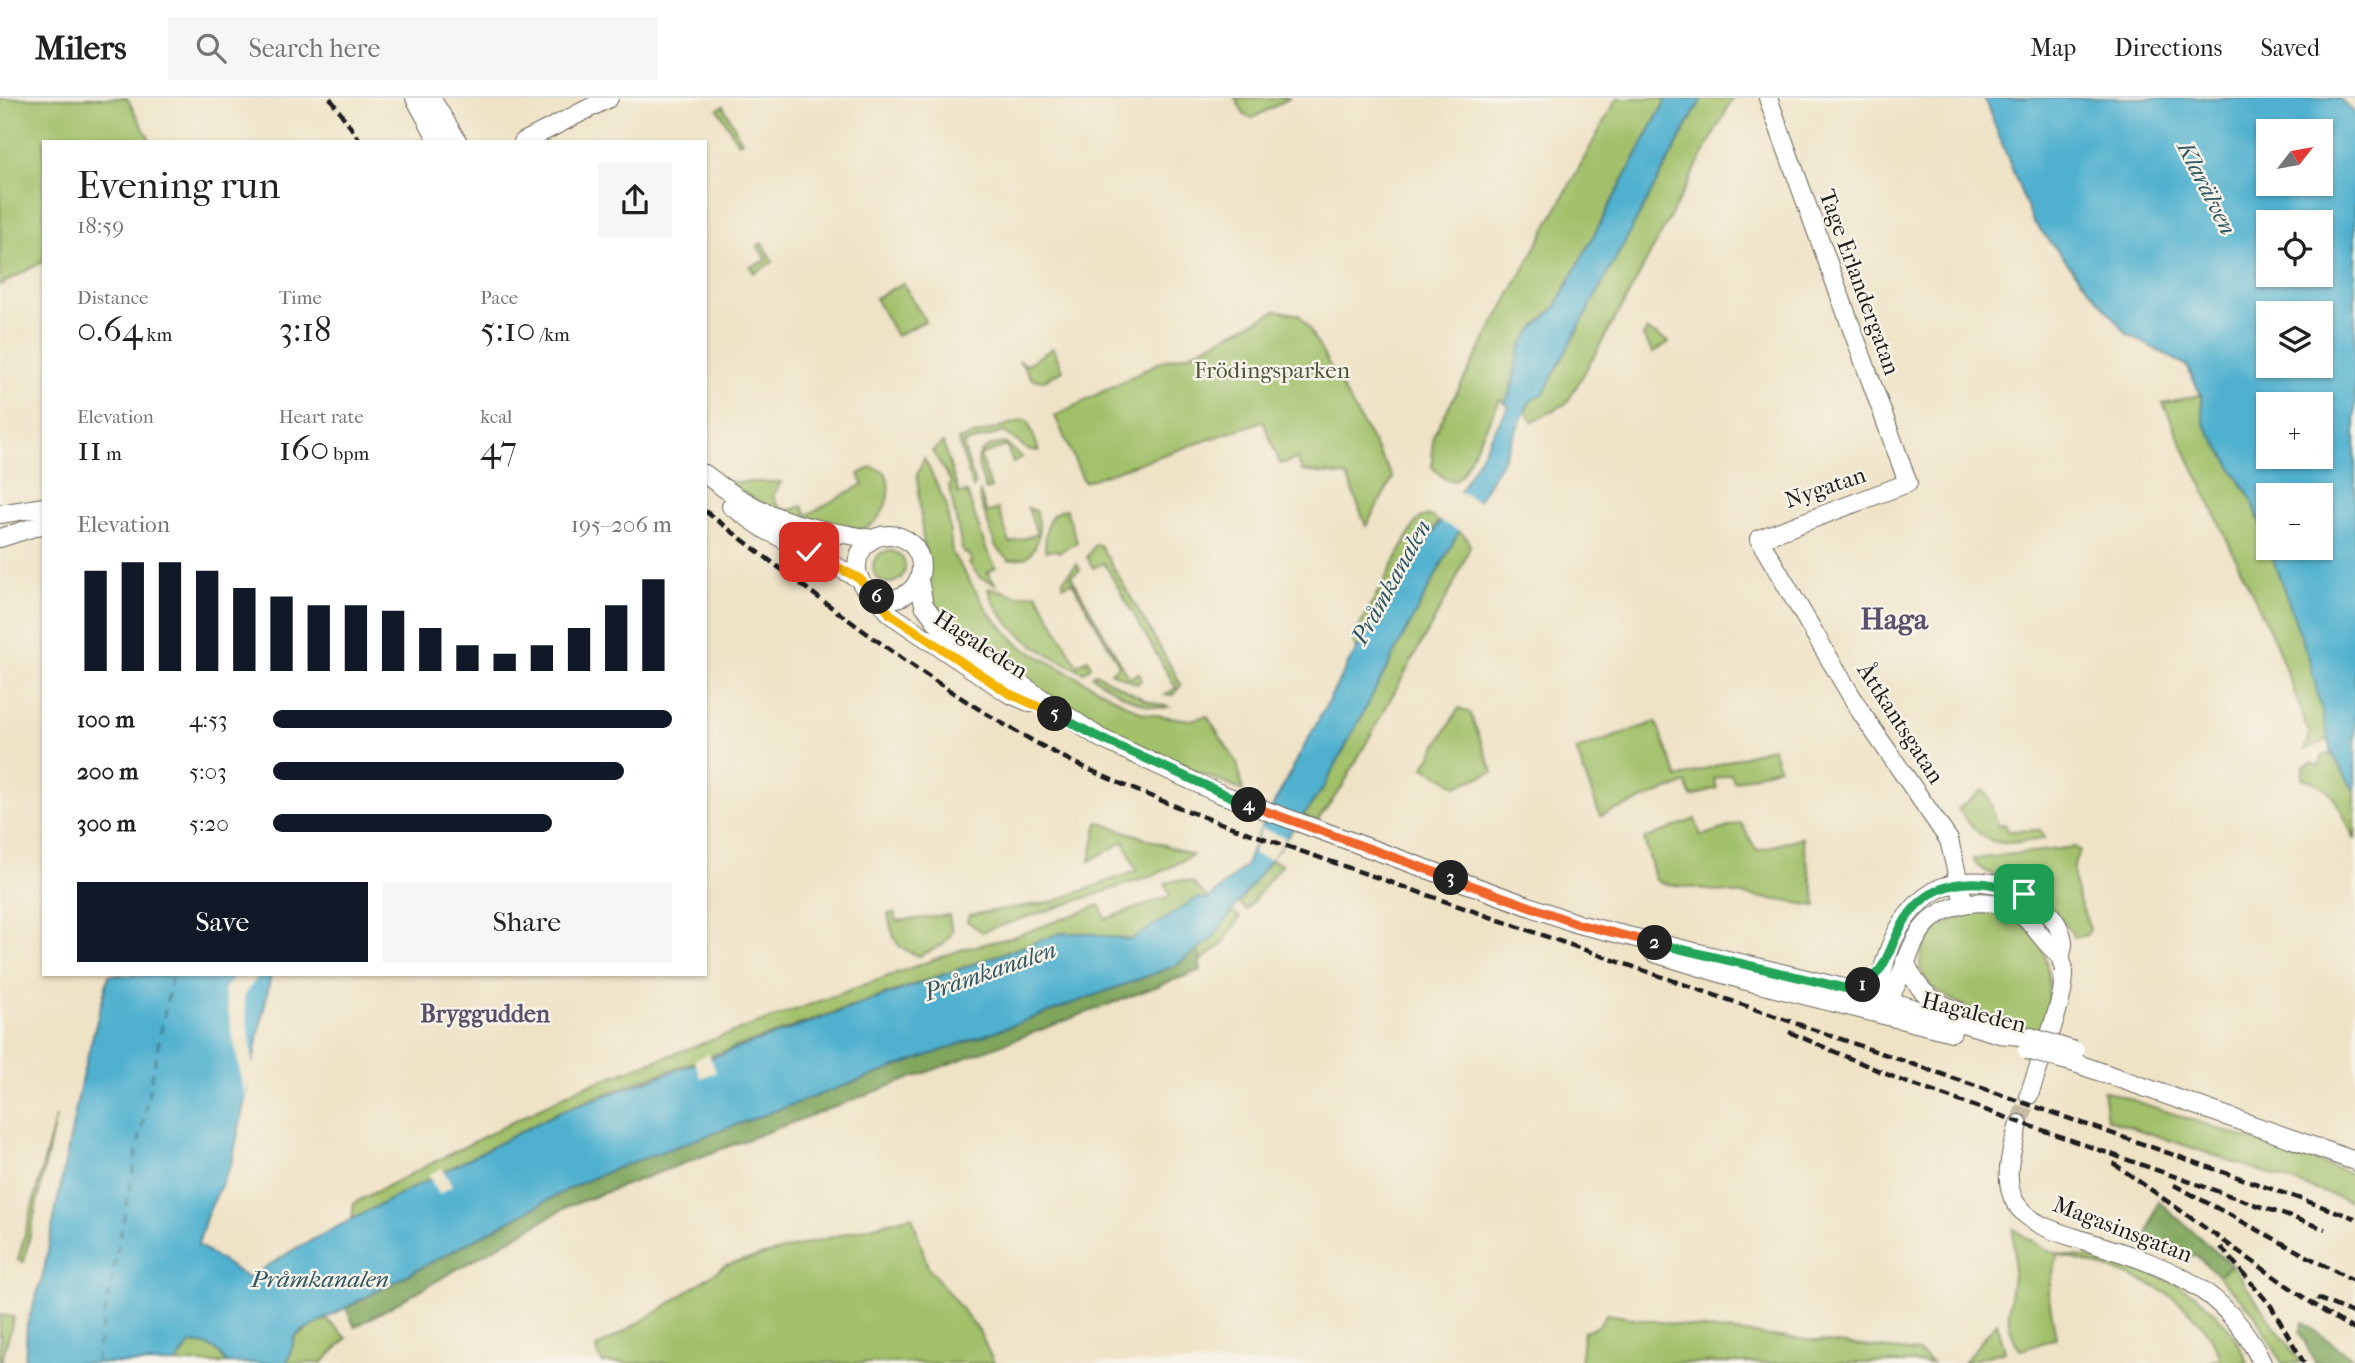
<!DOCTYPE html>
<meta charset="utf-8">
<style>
:root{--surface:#fff;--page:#f6f6f6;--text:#202124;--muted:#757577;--line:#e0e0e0;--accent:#111827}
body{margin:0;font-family:"IM FELL French Canon",serif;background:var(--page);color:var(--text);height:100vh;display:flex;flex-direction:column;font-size:26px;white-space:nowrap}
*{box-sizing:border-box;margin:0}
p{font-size:23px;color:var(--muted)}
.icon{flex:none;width:38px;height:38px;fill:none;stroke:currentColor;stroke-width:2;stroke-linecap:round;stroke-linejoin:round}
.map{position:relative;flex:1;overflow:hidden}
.details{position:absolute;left:42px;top:42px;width:665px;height:836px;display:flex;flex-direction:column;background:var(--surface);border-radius:0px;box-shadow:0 2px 5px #0004}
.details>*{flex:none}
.needle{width:46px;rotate:59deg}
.tools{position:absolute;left:2256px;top:21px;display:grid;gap:14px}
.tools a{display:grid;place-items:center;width:77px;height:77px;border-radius:0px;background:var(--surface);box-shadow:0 2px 5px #0004;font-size:35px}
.pin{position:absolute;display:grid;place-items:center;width:60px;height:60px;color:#fff;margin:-30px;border-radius:14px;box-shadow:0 4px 10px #0006}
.km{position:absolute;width:35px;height:35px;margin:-18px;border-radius:50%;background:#222;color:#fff;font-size:19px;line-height:35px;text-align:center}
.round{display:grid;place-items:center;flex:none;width:74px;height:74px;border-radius:0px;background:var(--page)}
.headline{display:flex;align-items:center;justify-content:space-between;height:119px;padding:0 35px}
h1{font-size:38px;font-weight:600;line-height:52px}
.figures{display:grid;grid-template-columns:repeat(3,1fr);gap:10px;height:119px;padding:7px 35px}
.figures div{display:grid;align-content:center}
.figures b{font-size:35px;font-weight:600}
.figures small{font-size:19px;font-weight:400}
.figures p{font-size:19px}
.chart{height:196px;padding:14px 35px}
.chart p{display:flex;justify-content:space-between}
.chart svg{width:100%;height:126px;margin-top:7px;stroke:var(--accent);stroke-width:6}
.button{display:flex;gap:14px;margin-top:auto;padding:14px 35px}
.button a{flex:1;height:80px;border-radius:0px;background:var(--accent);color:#fff;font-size:28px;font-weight:600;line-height:80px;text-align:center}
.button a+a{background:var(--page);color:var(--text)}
ul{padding:0 35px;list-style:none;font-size:23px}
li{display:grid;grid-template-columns:112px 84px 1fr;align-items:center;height:52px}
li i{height:18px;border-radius:9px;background:var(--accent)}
header{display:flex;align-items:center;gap:42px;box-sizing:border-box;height:98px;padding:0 35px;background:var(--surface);border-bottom:2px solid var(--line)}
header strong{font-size:33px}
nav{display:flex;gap:38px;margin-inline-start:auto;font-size:24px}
.search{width:490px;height:63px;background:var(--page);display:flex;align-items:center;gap:18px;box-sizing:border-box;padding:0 24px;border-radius:0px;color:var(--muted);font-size:26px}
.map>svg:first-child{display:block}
.green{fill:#a1c069;stroke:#5e6e42;stroke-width:2}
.forest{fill:#80a65d;stroke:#4e613c;stroke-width:2}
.water{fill:#50b1cf;stroke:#366676;stroke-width:2;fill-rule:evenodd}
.pier{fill:#efe3c6}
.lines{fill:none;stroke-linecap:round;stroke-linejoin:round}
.ferry{stroke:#315864;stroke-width:2;stroke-dasharray:9 7;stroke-linecap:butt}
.secondary-tunnel{stroke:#c5bba4;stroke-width:18;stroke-dasharray:18 9;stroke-linecap:butt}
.secondary-casing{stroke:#666258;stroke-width:20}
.secondary{stroke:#fff;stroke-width:18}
.rail{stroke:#1c1c1c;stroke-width:4.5;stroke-dasharray:10 5;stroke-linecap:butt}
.secondary-bridge-casing{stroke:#666258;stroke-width:20;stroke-linecap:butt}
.secondary-bridge{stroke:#fff;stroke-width:18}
.split-1-casing{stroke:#fff;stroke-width:14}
.split-2-casing{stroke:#fff;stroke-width:14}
.split-3-casing{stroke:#fff;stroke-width:14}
.split-4-casing{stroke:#fff;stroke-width:14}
.split-5-casing{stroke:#fff;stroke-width:14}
.split-6-casing{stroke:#fff;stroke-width:14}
.split-7-casing{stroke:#fff;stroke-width:14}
.split-1{stroke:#22a559;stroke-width:9}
.split-2{stroke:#22a559;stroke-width:9}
.split-3{stroke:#f0652b;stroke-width:9}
.split-4{stroke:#f0652b;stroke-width:9}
.split-5{stroke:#22a559;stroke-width:9}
.split-6{stroke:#f5b400;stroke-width:9}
.split-7{stroke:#f5b400;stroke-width:9}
.labels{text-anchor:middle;stroke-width:5;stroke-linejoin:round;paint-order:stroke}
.street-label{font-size:23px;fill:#1c1c1c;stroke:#f7f3e8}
.park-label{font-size:23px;fill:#4b5537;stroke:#f7f3e8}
.water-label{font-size:24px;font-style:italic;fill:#315864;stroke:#f7f3e8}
.neighbourhood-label{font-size:24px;font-weight:bold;fill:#5a506b;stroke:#f7f3e8}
.district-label{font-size:30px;font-weight:bold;fill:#5a506b;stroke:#f7f3e8}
</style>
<header>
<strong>Milers</strong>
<div class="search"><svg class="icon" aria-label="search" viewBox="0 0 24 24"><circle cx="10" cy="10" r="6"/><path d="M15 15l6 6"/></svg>Search here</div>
<nav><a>Map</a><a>Directions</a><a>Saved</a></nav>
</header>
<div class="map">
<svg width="2355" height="1265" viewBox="0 0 2355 1265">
<rect width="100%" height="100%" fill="#f7f3e8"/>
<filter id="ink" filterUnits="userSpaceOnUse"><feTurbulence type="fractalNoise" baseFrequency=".0143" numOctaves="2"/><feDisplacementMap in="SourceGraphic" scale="14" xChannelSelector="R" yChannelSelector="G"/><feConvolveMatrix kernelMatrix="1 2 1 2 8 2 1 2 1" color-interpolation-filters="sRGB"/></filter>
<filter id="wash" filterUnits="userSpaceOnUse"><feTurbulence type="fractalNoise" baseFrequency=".00686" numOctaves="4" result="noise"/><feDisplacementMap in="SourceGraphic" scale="28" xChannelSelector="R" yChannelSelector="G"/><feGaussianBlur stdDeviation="1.57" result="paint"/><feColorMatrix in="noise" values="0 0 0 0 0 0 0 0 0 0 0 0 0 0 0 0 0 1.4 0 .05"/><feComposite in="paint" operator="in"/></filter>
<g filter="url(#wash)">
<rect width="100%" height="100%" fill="#efe3c6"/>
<g class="green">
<path d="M0 0H127L151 44H44V163L0 187Z"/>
<path d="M1235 0H1290L1253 20 1245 18Z"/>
<path d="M1617 0H1667L1555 210C1541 222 1523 239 1518 257 1514 276 1515 286 1505 305L1500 302 1462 376 1454 383 1445 381 1432 369 1433 338Z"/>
<path d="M1702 0H1733L1627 200 1567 305 1532 324 1526 313 1530 302 1543 296Z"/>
<path d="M723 8 742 43 738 45 718 11Z"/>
<path d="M762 145 773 164 754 175 750 169 767 162 757 148Z"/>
<path d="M903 185 925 223 896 238 875 200Z"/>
<path d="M1277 212 1299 217 1308 229 1393 380 1366 428 1347 378 1302 373 1297 361 1280 366 1263 323 1084 384 1055 318 1162 263 1192 255Z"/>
<path d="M1647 232 1669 244 1653 255 1643 238Z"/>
<path d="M1053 250 1063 272 1043 283 1032 281 1019 262 1026 267Z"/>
<path d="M2201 297 2204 325 2252 402 2309 561 2329 641 2305 652 2310 636 2276 546 2163 305Z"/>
<path d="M1023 322 1028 323 1039 353H1030L1004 334 963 346 975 386 973 390 958 342Z"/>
<path d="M943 345 959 396 967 394 986 451 996 469 987 475 996 486 980 480 969 465 972 463 967 455 964 456 962 451 949 387 952 385 932 353Z"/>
<path d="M1005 345 1022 359 1013 365 1007 348 980 357 991 390 986 392C977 365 968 350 1005 345Z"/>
<path d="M924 360 947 408 952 455 990 516 1020 548 1142 615 1190 622 1207 618 1237 665 1243 693 1156 656 1068 611 952 532 933 509 927 484 917 377Z"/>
<path d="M872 369 885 374C895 394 883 426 861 431L805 426 712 379 731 384H781L773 398C779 414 787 415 802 408L807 417 863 386 859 376Z"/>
<path d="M980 394 987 415 998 411 1010 445 1037 436 1028 410 1036 413C1042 429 1040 447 1027 459L1009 462 996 449 979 399Z"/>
<path d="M1066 411 1077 444 1059 454 1058 452 1045 453C1046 435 1044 415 1066 411Z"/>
<path d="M1431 418 1439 423 1357 552 1352 542 1416 424 1422 419Z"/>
<path d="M1459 433 1468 441 1470 449 1453 488 1342 689 1317 723 1303 718 1324 689Z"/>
<path d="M1095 447H1100L1108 460 1177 579 1181 587 1173 597H1165L1176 590 1104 465 1093 470 1087 459Z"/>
<circle cx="889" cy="469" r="16"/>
<path d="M1077 466 1080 472 1071 478 1129 580 1139 575 1141 582 1137 586 1111 574 1119 567 1072 484 1063 488V482Z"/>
<path d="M993 490 1017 498 1037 495 1077 567 1088 561 1091 568 1084 574C1046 557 1002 533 988 491Z"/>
<path d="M1095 575 1145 602 1168 609C1147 614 1109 590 1092 578Z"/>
<path d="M1459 610 1470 615 1493 674 1457 688 1424 669Z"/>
<path d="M1656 624 1678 680 1772 649 1779 669 1734 684 1731 676 1714 681 1717 690 1692 699 1686 685 1600 718 1576 652Z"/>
<path d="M2332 655 2355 694V742C2342 716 2335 686 2302 680L2304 668 2312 665 2319 668 2323 658Z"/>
<path d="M1983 692 1989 701 1998 728 2005 726 2008 733 2040 732 2044 741C1997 747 1988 752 1958 711Z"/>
<path d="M1695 721 1701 738 1741 725 1757 753 1802 739 1817 808 1661 785 1655 780 1644 741Z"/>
<path d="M1098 724 1193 757 1155 777 982 834 967 823 969 817 1052 804 1136 773 1124 743 1090 763Z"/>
<path d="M2075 749 2080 753C2064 776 2082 807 2090 831L2087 837 2075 840C2060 817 2040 798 2015 784 1999 776 1983 778 1973 761Z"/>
<path d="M1270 762 1282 766 1246 812 1239 805Z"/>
<path d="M1180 782 1192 784 1209 801 1131 842 1061 835 628 987 559 1014 352 1122 354 1105 577 991 963 851 1013 839 1100 807 1105 821 1170 798 1165 785Z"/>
<path d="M1974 813C1983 814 1993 813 2001 815 2055 828 2053 893 2044 934 2012 923 1904 902 1922 854 1932 830 1950 821 1974 813Z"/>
<path d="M1232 814 1240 819 1222 847 1200 863 1198 853Z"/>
<path d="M894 815 897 823 949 817 952 835 943 847 919 858C893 849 894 842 888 816Z"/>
<path d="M2103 992 2355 1077V1105L2107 1021Z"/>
<path d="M56 1018 24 1164 18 1162Z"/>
<path d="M912 1118 928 1169 979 1233 994 1265H602L596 1250 657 1214 726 1167Z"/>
<path d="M2013 1131C2027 1139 2044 1153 2060 1156 2070 1159 2081 1158 2092 1160 2165 1176 2216 1192 2248 1265H2208L2221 1260C2189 1185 2128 1178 2058 1156L2048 1194 2056 1240 2021 1252C1999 1225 2013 1196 2014 1165 2015 1154 2013 1142 2013 1131Z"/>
<path d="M2231 1167 2301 1265H2282L2254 1215 2218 1177Z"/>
<path d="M1606 1216 1707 1231 1918 1254 1932 1265H1580L1584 1233 1599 1228Z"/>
<path d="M0 1217 14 1219 1 1265H0Z"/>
<path d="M326 1221 347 1240 322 1265H287L295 1239Z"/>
<path d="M1997 1224 2005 1253 1963 1265Z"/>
<path d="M203 1245 216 1252 227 1265H176L190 1246Z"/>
</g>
<g class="forest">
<path d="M1198 853 1201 872 569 1108 355 1229 346 1210 576 1087 614 1071 1148 878Z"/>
<path d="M2158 1103 2231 1167 2218 1177 2197 1159 2145 1145Z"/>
<path d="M2303 1224 2355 1262V1265H2315L2300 1234Z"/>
</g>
<g class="water">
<path d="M1667 0H1702L1543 296 1530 303 1501 365 1459 433 1324 689 1210 843 1176 867 1148 878 614 1071 576 1087 302 1233 295 1239 287 1265H227C217 1251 208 1244 190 1246L176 1265H25L27 1227 43 1177 82 979 109 877H271L232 1064 206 1119 198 1147 248 1180 298 1149 559 1014 1061 835H1086L1131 842 1197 800 1209 801 1246 767 1261 730 1349 564 1460 393 1509 308 1505 305C1516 284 1513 277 1518 257 1523 239 1542 222 1555 210Z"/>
<path d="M1984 0H2339L2355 15V694L2332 655 2309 561 2269 450H2320V397H2268V448L2252 402 2204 325 2201 297 2187 268 2127 236 2032 122ZM2268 33H2320V86H2268ZM2268 124H2320V177H2268ZM2268 215H2320V268H2268ZM2268 306H2320V359H2268Z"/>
</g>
<g class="pier">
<path d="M1457 392 1480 405 1462 434 1436 421Z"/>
<path d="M1261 730 1286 740 1270 762 1253 756Z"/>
<path d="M236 877H258L244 899 254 973 245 998 224 892Z"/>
<path d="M709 956 716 974 701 980 694 962Z"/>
<path d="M442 1070 452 1088 439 1096 428 1077Z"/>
</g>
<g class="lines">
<path class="ferry" d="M95 1265 172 877"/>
</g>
</g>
<g filter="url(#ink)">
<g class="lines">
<path class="secondary-tunnel" d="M2019 1026 2029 997"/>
<defs>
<g id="secondary">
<path d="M415 0 439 44"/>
<path d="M431 0 458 44"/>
<path d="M1768 0 1908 385 1759 441 1862 616 1949 742 1964 806"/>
<path d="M523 44 609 0"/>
<path d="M705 376C764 423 801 429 873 441"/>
<path d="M731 408 766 432 860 481"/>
<path d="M0 416 44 409"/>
<circle cx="889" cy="469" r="32"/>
<path d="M0 440 44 426"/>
<path d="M919 482 924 507 944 534 1100 640 1218 695 1578 826 1852 892 1999 936 2031 939"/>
<path d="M877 498 890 516 1008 595 1031 605"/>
<path d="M1654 855 1743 882 1952 934"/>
<path d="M1905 863C1917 892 1929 903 1958 913"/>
<path d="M1881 910C1916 870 1902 817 1969 805 1984 803 2003 805 2016 813 2035 824 2043 846 2061 858"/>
<path d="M1877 912C1880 871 1892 825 1927 798 1966 766 2053 790 2063 843 2064 848 2061 853 2061 859 2061 864 2064 869 2064 874 2064 896 2056 916 2050 936"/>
<path d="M2075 965 2355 1063"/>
<path d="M2029 997 2041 962"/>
<path d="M2019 1026C2012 1051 2002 1080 2015 1104 2028 1126 2056 1134 2079 1141 2158 1166 2225 1184 2262 1265"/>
</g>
</defs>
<use href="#secondary" class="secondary-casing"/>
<use href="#secondary" class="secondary"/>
<g class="rail">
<path d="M330 0 361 44"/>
<path d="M705 413C819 500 934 592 1061 658 1113 684 1168 706 1223 726L2355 1120"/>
<path d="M1789 934 1905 984 2325 1131"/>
<path d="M2113 1065 2326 1215 2355 1232"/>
<path d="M2174 1087 2355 1184"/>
<path d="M2221 1149 2271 1208 2304 1265"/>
<path d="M2317 1200 2355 1216"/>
</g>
<defs>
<g id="secondary-bridge">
<path d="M2031 939 2075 953"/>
<path d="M2027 952 2075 965"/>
</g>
</defs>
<use href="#secondary-bridge" class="secondary-bridge-casing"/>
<use href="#secondary-bridge" class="secondary-bridge"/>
</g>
</g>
<g class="lines" filter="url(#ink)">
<defs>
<path id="split-1" d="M1863 887C1886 874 1889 850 1901 829 1927 780 1977 776 2024 796"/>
<path id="split-2" d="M1655 845 1852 892 1863 887"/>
<path id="split-3" d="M1451 780 1578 826 1655 845"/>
<path id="split-4" d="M1249 707 1451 780"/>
<path id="split-5" d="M1055 616 1100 640 1249 707"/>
<path id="split-6" d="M877 499 890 516 1008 595 1055 616"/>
<path id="split-7" d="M809 454 860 481 877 499"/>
</defs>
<use href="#split-1" class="split-1-casing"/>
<use href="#split-2" class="split-2-casing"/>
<use href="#split-3" class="split-3-casing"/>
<use href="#split-4" class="split-4-casing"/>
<use href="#split-5" class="split-5-casing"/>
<use href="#split-6" class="split-6-casing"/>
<use href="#split-7" class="split-7-casing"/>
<use href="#split-1" class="split-1"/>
<use href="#split-2" class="split-2"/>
<use href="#split-3" class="split-3"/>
<use href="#split-4" class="split-4"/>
<use href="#split-5" class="split-5"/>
<use href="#split-6" class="split-6"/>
<use href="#split-7" class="split-7"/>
</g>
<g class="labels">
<g class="street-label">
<text transform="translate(1860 184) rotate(70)" y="8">Tage Erlandergatan</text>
<text transform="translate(1825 389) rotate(-19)" y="8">Nygatan</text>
<text transform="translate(981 546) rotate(33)" y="8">Hagaleden</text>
<text transform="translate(1901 625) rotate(57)" y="8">Åttkantsgatan</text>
<text transform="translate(1974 914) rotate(14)" y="8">Hagaleden</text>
<text transform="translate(2123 1131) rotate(21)" y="8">Magasinsgatan</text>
</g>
<g class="park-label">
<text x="1272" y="280">Frödingsparken</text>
</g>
<g class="water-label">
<text transform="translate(2207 90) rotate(63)" y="8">Klarälven</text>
<text transform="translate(1391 484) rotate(-61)" y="8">Pråmkanalen</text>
<text transform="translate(990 873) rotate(-19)" y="8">Pråmkanalen</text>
<text x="320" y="1189">Pråmkanalen</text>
</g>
<g class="neighbourhood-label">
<text x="485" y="924">Bryggudden</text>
</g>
<g class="district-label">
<text x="1894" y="531">Haga</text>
</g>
</g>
</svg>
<div class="tools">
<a><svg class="needle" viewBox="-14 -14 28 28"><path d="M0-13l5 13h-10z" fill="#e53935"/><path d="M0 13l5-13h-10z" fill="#757577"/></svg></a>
<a><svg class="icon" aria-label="locate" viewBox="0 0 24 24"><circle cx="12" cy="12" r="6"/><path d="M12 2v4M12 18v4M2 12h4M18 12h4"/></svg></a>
<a><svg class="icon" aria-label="layers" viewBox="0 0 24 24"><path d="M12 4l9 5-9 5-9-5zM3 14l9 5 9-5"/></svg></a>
<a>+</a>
<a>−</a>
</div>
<div class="pin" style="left:2024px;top:796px;background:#1e9e55"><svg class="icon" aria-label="arrive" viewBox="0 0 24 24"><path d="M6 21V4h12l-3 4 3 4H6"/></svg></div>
<div class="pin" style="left:809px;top:454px;background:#d93025"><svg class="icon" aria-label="check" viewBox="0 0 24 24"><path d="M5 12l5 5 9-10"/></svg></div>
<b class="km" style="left:1863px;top:887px">1</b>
<b class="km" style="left:1655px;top:845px">2</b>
<b class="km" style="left:1451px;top:780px">3</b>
<b class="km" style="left:1249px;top:707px">4</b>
<b class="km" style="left:1055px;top:616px">5</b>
<b class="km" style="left:877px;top:499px">6</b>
<section class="details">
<div class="headline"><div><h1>Evening run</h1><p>18:59</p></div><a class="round"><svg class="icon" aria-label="share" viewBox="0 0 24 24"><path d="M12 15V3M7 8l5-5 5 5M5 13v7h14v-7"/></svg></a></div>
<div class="figures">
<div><p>Distance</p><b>0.64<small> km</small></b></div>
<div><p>Time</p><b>3:18</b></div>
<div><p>Pace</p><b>5:10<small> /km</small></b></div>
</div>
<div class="figures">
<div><p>Elevation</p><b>11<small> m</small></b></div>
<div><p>Heart rate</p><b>160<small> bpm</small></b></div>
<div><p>kcal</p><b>47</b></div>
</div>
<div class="chart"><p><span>Elevation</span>195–206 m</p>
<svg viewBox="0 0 160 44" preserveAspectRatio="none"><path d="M5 44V9M15 44V6M25 44V6M35 44V9M45 44V15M55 44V18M65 44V21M75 44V21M85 44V23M95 44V29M105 44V35M115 44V38M125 44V35M135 44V29M145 44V21M155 44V12"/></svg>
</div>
<ul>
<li><b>100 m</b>4:53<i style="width:100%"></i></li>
<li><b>200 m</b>5:03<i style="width:88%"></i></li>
<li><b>300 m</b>5:20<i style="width:70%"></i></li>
</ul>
<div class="button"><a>Save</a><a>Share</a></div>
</section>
</div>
